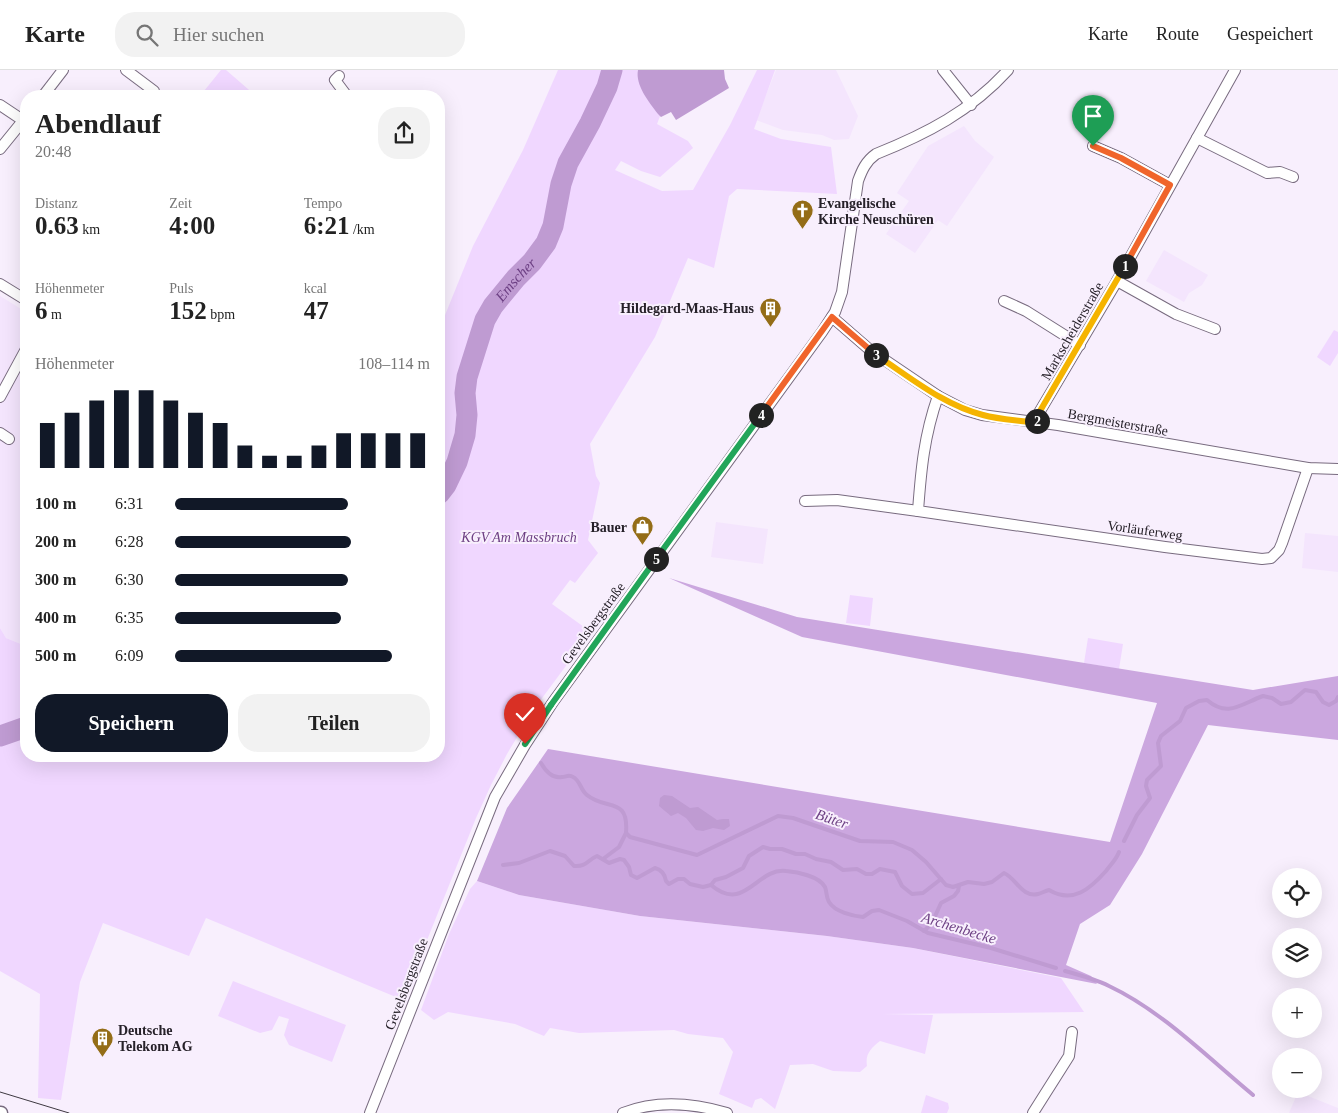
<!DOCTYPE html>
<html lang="de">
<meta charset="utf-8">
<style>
:root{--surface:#fff;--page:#f2f2f2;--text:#222;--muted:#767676;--line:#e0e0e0;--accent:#111827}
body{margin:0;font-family:"Times New Roman",serif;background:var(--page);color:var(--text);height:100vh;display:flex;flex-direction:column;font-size:19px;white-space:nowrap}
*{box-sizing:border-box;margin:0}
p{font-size:16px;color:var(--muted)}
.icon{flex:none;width:28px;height:28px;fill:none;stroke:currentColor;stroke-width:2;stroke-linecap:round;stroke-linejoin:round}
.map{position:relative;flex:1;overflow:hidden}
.sheet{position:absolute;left:20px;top:20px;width:425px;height:672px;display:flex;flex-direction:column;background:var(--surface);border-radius:20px;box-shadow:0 5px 20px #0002}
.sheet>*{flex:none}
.buttons{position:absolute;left:1272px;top:798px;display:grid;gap:10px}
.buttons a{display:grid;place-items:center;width:50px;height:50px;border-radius:50%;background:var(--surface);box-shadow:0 5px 20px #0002;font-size:25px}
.pin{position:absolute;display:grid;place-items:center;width:42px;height:42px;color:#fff;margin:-51px -21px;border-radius:50% 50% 50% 0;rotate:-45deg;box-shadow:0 0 5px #0007}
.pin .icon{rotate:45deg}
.km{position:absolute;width:25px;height:25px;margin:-12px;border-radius:50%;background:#222;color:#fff;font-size:14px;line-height:25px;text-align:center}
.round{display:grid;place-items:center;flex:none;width:52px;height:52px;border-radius:20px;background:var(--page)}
.overview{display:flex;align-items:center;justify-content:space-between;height:85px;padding:0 15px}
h1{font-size:28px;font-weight:700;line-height:38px}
.figures{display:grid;grid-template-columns:repeat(3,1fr);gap:8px;height:85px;padding:5px 15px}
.figures div{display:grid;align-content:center}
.figures b{font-size:25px;font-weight:700}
.figures small{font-size:14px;font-weight:400}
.figures p{font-size:14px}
.chart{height:140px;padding:10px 15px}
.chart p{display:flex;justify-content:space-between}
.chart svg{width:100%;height:90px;margin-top:5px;stroke:var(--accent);stroke-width:6}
.primary-button{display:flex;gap:10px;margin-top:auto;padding:10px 15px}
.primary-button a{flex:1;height:58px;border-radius:20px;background:var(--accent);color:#fff;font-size:20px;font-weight:700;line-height:58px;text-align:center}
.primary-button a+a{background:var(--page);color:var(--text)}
ul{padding:0 15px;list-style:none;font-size:16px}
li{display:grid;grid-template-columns:80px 60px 1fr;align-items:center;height:38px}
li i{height:12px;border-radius:6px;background:var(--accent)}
header{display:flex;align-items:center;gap:30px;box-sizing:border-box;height:70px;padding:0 25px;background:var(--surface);border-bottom:1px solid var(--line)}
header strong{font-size:24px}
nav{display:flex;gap:28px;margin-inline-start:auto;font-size:18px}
.search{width:350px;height:45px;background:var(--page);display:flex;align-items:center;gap:12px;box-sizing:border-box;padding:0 18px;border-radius:20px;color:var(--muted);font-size:19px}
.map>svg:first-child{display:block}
.built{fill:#f4e5fd}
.green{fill:#f0d7ff}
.forest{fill:#cba7df}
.water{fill:#bf9bd2}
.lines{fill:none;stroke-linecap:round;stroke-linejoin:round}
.stream{stroke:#bf9bd2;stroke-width:4}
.river{stroke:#bf9bd2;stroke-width:21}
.minor-casing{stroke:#786b7f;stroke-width:12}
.tertiary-casing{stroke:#786b7f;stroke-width:15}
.minor{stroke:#fff;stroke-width:10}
.tertiary{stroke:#fff;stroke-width:12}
.tram{stroke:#3e3941;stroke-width:1}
.split-1-casing{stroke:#fff;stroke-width:10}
.split-2-casing{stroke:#fff;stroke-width:10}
.split-3-casing{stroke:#fff;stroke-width:10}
.split-4-casing{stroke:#fff;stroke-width:10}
.split-5-casing{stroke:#fff;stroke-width:10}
.split-6-casing{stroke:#fff;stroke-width:10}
.split-7-casing{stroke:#fff;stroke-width:10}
.split-1{stroke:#f0652b;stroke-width:6}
.split-2{stroke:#f5b400;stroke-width:6}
.split-3{stroke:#f5b400;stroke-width:6}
.split-4{stroke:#f0652b;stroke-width:6}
.split-5{stroke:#22a559;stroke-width:6}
.split-6{stroke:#22a559;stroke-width:6}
.split-7{stroke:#22a559;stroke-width:6}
.labels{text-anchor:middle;stroke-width:4;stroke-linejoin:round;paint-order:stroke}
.poi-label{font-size:14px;font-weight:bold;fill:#262129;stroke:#f8effd;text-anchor:start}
.street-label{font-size:14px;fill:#262129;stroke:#f8effd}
.park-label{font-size:14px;font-style:italic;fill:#6c3e82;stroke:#f8effd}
.water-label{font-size:15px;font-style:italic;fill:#6d4084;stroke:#f8effd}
</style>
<header>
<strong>Karte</strong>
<div class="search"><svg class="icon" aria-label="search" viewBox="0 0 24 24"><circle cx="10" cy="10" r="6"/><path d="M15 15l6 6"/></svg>Hier suchen</div>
<nav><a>Karte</a><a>Route</a><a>Gespeichert</a></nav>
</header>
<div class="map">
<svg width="1338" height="1043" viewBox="0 0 1338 1043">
<rect width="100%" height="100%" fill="#f8effd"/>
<g class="built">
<path d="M776 0H836L858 46 849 69 834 70 822 65 783 60 756 50Z"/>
<path d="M964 56 975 71 994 87 947 156 938 150 915 183 886 164 909 131 897 123 928 76Z"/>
<path d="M1164 180 1208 205 1202 215 1189 223 1184 232 1146 211Z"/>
<path d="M0 226 26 242V576L6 568 0 558Z"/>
<path d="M716 452 768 459 763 494 711 487Z"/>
<path d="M1305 463 1338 466V502L1302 498Z"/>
<path d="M1298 1022 1338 1038V1043H1289Z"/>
</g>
<g class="green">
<path d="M221 0H226L256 26H200Z"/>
<path d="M558 0H723L664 36 657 54 688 71 693 78 660 107 641 101 621 91 615 100 662 121 693 120 730 55 757 0H775L754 59 781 69 831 77 837 124 737 119 729 126 714 198 688 188 655 267 590 374 596 406 600 413 588 470 598 483 575 513 570 510 552 534 591 562 534 639 507 684 491 715 476 748 403 930 206 848 189 886 103 853 80 912 61 1030 38 1028 40 924 0 901V558L6 568 26 576V686H439V260L473 176 523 80Z"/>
<path d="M1334 260 1338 262V283L1330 296 1317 287Z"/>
<path d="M850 525 873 528 870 556 846 553Z"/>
<path d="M1088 568 1123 574 1119 599 1084 593Z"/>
<path d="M477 811 519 825 640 846 827 866 913 878 1061 908 1084 942 882 944 933 945 925 984 880 971C871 978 865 984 867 996L860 1002 833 1001 813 994 790 995 775 1039 761 1028 755 1030 752 1038 719 1024 733 982 723 968 688 964 674 960 579 963 550 958 544 966 515 954 448 942 434 950 421 940 449 864 470 819Z"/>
<path d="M233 911 346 955 332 992 289 975 284 965 289 949 279 946 272 960 260 963 218 946Z"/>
<path d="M926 1025 948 1033 949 1038 947 1043H921Z"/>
</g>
<path class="forest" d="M669 508 797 547 1253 620 1338 606V670L1208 655 1142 784 1110 835 1080 854 1066 895 1091 906 1097 914 913 878 827 866 640 846 519 825 477 811 507 738 548 679 1110 772 1157 633 802 567Z"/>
<g class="water">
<path d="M638 0H724L725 9 729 18 676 50 671 42 661 47 658 44C649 32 635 15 638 0Z"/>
<path d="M664 725 672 726 690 738 698 737 717 750 723 749H729L730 756 724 760 713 758 703 761 696 760 686 748 678 743 671 746 659 736 660 728Z"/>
</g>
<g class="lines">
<g class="stream">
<path d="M541 693C545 700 552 709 562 707 566 707 569 704 573 707 580 710 581 721 587 725 606 741 629 726 626 763L630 767 697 785 778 746 793 748 860 771 893 772 912 780 926 792 946 815 953 817 968 812 984 814 992 812 1004 803C1016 808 1022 828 1038 824 1042 823 1045 821 1049 820 1073 834 1090 819 1106 801 1111 794 1116 790 1119 782"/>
<path d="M1124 771 1137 745 1150 728 1146 716 1147 710 1161 696 1158 673 1161 666 1180 651 1186 638 1199 631 1207 630C1228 648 1241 634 1263 626L1272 628 1281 634 1291 632 1305 620 1316 622 1323 632 1329 635 1336 631 1338 627"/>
<path d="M603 789 619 777 626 763"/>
<path d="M503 795 519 793 550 781 565 786 574 796C587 797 587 790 597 786L609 793 620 789 624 790 629 797 631 805 637 808 655 798C662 800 665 804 666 811L669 814 678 809H684L690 814 703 817 711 815C745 844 757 797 786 801 797 802 819 806 825 817 827 822 826 827 829 832 835 842 853 846 863 847L872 841 879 840 907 851 928 863 991 878 1056 898"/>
<path d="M711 815 715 810 726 807 743 798 749 786 763 777 770 779H782L796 784H805L816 789 831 792 843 800 857 799 866 804H872L880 799 895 802 902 816 912 824 923 823 941 809"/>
<path d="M924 861 932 853 941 833 954 826 958 821 959 816"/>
<path d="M1065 901C1080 905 1095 909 1109 916 1162 941 1207 987 1253 1025"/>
</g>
<g class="river">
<path id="s1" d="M439 424 446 415 457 392 465 365 467 345 465 323 467 307 485 250 493 236 516 208 532 192 546 173 553 156 561 114 568 93 590 53 607 17 612 0"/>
<path d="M0 666 26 657"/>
</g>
<defs>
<g id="minor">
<path d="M126 0 154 21"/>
<path d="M943 0 971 35"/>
<path d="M339 6 335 10 347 26"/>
<path d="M43 26 63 0"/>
<path d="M0 35 24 51"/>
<path d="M1197 68 1267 103 1280 102 1293 107"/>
<path d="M1093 76 1121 88 1170 115"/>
<path d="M0 79 26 47"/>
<path d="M1117 211 1176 244 1215 259"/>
<path d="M0 214 26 230"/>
<path d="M1004 231 1026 241 1080 275"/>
<path d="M832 247 870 280 938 326 965 340 982 345 1058 355 1308 398 1338 399"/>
<path d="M938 326C924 366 921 400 918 441L1165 477 1262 489 1271 488 1279 480 1282 473 1308 398"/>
<path d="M0 327 26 279"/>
<path d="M1037 353 1040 341 1117 211 1235 0"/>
<path d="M0 363 9 369"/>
<path d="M805 431 837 430 918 441"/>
<path d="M370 1043 495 727 525 675 553 632 822 262 835 242 842 222 858 111C862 100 866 91 876 84 926 64 971 41 1008 0"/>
<path d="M623 1043C656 1030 693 1033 727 1043"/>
<path d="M1033 1043 1069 986 1072 962"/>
</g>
<path id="tertiary" d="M0 1043H1"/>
</defs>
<use href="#minor" class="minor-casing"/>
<use href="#tertiary" class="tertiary-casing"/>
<use href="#minor" class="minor"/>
<use href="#tertiary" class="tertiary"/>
<path class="tram" d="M0 1022 69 1043"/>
</g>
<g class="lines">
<defs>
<path id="split-1" d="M1093 76 1121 88 1170 115 1125 196"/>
<path id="split-2" d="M1037 351 1040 341 1125 196"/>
<path id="split-3" d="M876 285C910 307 943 335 983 345 1000 350 1019 350 1037 353V351"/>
<path id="split-4" d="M761 345 832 247 876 285"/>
<path id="split-5" d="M656 489 761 345"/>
<path id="split-6" d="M551 635 656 489"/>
<path id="split-7" d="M525 674 551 635"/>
</defs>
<use href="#split-1" class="split-1-casing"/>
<use href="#split-2" class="split-2-casing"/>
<use href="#split-3" class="split-3-casing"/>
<use href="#split-4" class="split-4-casing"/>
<use href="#split-5" class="split-5-casing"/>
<use href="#split-6" class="split-6-casing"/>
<use href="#split-7" class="split-7-casing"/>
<use href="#split-1" class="split-1"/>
<use href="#split-2" class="split-2"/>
<use href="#split-3" class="split-3"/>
<use href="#split-4" class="split-4"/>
<use href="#split-5" class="split-5"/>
<use href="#split-6" class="split-6"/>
<use href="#split-7" class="split-7"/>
</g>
<defs>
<symbol id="church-pin" viewBox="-11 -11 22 30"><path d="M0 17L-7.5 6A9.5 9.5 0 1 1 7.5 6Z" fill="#946d17" stroke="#f8effd"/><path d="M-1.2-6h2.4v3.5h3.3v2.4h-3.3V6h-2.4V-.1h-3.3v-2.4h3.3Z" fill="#fff"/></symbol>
<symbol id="building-pin" viewBox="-11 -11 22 30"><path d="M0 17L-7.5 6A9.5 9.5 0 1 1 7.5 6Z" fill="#946d17" stroke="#f8effd"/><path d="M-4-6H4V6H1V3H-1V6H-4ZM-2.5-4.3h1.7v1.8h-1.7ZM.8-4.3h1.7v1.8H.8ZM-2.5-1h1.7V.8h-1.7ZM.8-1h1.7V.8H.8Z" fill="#fff"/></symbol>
<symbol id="shop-pin" viewBox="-11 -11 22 30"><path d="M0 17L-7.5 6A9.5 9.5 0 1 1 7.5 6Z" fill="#946d17" stroke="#f8effd"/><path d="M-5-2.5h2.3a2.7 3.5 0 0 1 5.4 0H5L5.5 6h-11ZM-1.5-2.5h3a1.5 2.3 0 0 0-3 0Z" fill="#fff"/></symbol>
</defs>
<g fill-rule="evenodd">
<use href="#church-pin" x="790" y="128" width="25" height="34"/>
<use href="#building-pin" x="758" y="226" width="25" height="34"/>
<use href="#shop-pin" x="630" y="444" width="25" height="34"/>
<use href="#building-pin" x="90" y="956" width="25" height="34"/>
</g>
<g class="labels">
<g class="poi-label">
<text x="818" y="138">Evangelische<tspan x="818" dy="16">Kirche Neuschüren</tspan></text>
<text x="754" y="243" text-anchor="end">Hildegard-Maas-Haus</text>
<text x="627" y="462" text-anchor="end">Bauer</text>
<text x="118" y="965">Deutsche<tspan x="118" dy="16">Telekom AG</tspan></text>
</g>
<g class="street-label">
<text transform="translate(1072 261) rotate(-60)" y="5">Markscheiderstraße</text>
<text transform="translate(1118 352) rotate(10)" y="5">Bergmeisterstraße</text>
<text transform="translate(1145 460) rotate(8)" y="5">Vorläuferweg</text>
<text transform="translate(593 553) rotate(-54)" y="5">Gevelsbergstraße</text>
<text transform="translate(406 914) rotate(-69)" y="5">Gevelsbergstraße</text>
</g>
<g class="park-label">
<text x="519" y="472">KGV Am Massbruch</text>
</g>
<g class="water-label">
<text dy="5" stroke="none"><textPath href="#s1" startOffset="234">Emscher</textPath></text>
<text transform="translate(832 749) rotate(19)" y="5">Büter</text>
<text transform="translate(959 858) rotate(17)" y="5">Archenbecke</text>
</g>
</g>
</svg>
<div class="buttons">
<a><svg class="icon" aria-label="locate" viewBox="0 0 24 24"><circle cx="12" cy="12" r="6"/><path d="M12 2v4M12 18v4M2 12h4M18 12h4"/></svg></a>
<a><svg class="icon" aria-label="layers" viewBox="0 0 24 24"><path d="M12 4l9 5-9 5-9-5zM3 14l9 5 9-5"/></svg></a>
<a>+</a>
<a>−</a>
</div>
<div class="pin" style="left:1093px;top:76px;background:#1e9e55"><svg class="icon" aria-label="arrive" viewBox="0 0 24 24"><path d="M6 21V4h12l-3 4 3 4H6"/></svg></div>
<div class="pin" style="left:525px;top:674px;background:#d93025"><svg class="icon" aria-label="check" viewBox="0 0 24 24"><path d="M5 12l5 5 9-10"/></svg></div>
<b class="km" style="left:1125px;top:196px">1</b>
<b class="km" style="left:1037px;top:351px">2</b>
<b class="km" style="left:876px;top:285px">3</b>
<b class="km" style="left:761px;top:345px">4</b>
<b class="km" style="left:656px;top:489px">5</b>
<section class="sheet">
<div class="overview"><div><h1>Abendlauf</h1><p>20:48</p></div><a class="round"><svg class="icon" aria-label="share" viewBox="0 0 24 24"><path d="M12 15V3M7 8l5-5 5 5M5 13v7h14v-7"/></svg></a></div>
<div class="figures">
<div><p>Distanz</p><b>0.63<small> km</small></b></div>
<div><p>Zeit</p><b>4:00</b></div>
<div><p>Tempo</p><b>6:21<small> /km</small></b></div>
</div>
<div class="figures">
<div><p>Höhenmeter</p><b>6<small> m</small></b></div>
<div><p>Puls</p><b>152<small> bpm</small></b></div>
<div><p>kcal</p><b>47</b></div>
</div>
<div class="chart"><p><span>Höhenmeter</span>108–114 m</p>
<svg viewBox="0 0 160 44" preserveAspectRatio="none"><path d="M5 44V22M15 44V17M25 44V11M35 44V6M45 44V6M55 44V11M65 44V17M75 44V22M85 44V33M95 44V38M105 44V38M115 44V33M125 44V27M135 44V27M145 44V27M155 44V27"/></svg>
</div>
<ul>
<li><b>100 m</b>6:31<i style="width:68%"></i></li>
<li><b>200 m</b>6:28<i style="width:69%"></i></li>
<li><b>300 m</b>6:30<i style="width:68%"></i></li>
<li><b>400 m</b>6:35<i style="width:65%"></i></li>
<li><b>500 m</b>6:09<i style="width:85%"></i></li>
</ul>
<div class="primary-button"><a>Speichern</a><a>Teilen</a></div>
</section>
</div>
